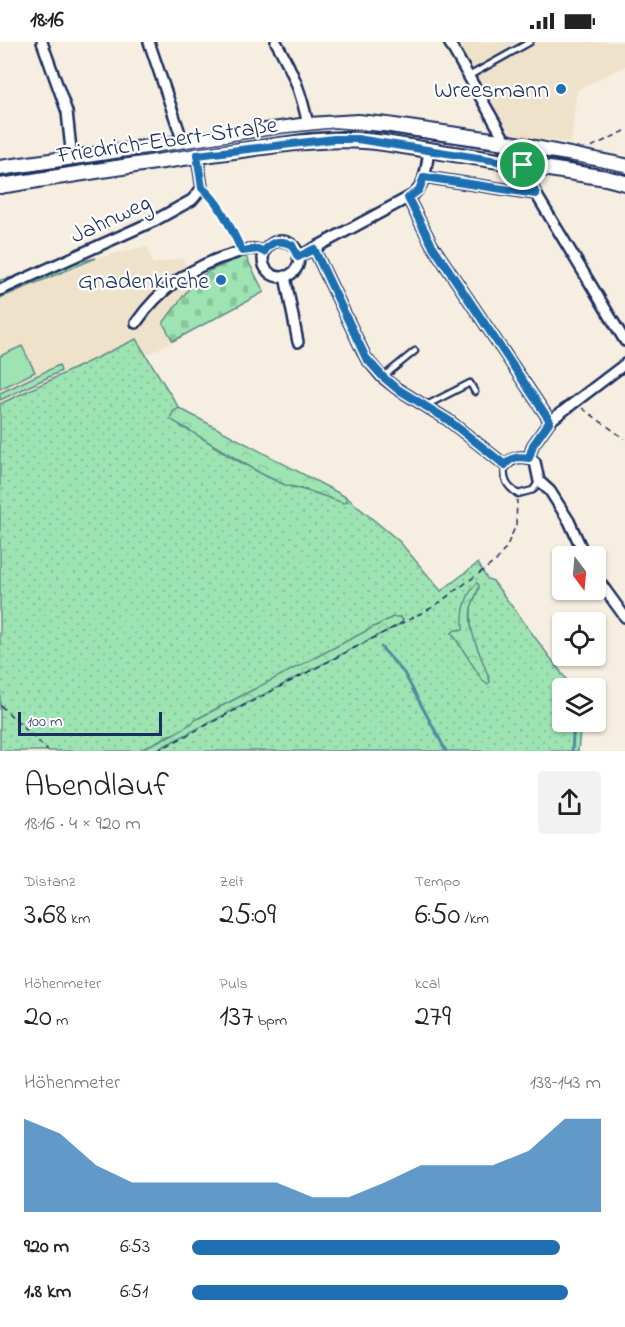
<!DOCTYPE html>
<html lang="de">
<meta charset="utf-8">
<style>
:root{--surface:#fff;--page:#f2f2f2;--text:#222;--muted:#767676;--accent:#1f6fb2}
body{margin:0;font-family:"Indie Flower",sans-serif;background:var(--page);color:var(--text);height:100vh;display:flex;flex-direction:column;font-size:22px;white-space:nowrap}
*{box-sizing:border-box;margin:0}
p{font-size:20px;color:var(--muted)}
.icon{flex:none;width:33px;height:33px;fill:none;stroke:currentColor;stroke-width:2;stroke-linecap:round;stroke-linejoin:round}
.map{position:relative;height:709px;overflow:hidden}
.panel{display:flex;flex-direction:column;background:var(--surface);flex:1}
.panel>*{flex:none}
.needle{width:39px;rotate:164deg}
.controls{position:absolute;left:552px;top:504px;display:grid;gap:12px}
.controls a{display:grid;place-items:center;width:54px;height:54px;border-radius:6px;background:var(--surface);box-shadow:0 2px 4px #0004;font-size:30px}
.scale{position:absolute;left:18px;bottom:15px;width:144px;box-sizing:border-box;padding-left:6px;border:3px solid #1b2f5e;border-top:0;font-size:16px;line-height:21px;white-space:nowrap;color:#1b2f5e;-webkit-text-stroke:4px #fff;paint-order:stroke}
.pin{position:absolute;display:grid;place-items:center;width:51px;height:51px;color:#fff;margin:-26px;border:3px solid #fff;border-radius:50%;box-shadow:0 2px 6px #0007}
.round{display:grid;place-items:center;flex:none;width:63px;height:63px;border-radius:6px;background:var(--page)}
.overview{display:flex;align-items:center;justify-content:space-between;height:102px;padding:0 24px}
h1{font-size:33px;font-weight:600;line-height:45px}
.figures{display:grid;grid-template-columns:repeat(3,1fr);gap:9px;height:102px;padding:6px 24px}
.figures div{display:grid;align-content:center}
.figures b{font-size:30px;font-weight:600}
.figures small{font-size:16px;font-weight:400}
.figures p{font-size:16px}
.chart{height:168px;padding:12px 24px}
.chart p{display:flex;justify-content:space-between}
.chart svg{width:100%;height:108px;margin-top:6px;fill:var(--accent);opacity:.7}
ul{padding:0 24px;list-style:none;font-size:20px}
li{display:grid;grid-template-columns:96px 72px 1fr;align-items:center;height:45px}
li i{height:15px;border-radius:8px;background:var(--accent)}
.status{display:flex;justify-content:space-between;align-items:center;height:42px;padding:0 30px;background:var(--surface);direction:ltr}
.status svg{height:16px;fill:currentColor}
.map>svg:first-child{display:block}
.built{fill:#efe2ca}
.grass{fill:url(#grass-dots);stroke:#5c8a88;stroke-width:1.5;fill-rule:evenodd}
.forest{fill:url(#forest-crowns);stroke:#5c8a88;stroke-width:1.5}
.cemetery{fill:url(#cemetery-stones);stroke:#5c8a88;stroke-width:1.5}
.garden{fill:#9ee4b2;stroke:#5c8a88;stroke-width:1.5}
.lines{fill:none;stroke-linecap:round;stroke-linejoin:round}
.stream{stroke:#538ba3;stroke-width:3}
.lane-casing{stroke:#1b2f5e;stroke-width:9}
.street-casing{stroke:#1b2f5e;stroke-width:14}
.secondary-casing{stroke:#1b2f5e;stroke-width:18}
.path{stroke:#1b2f5e;stroke-width:1.5;stroke-dasharray:6 4.5;stroke-linecap:butt}
.lane{stroke:#fff;stroke-width:4.5}
.street{stroke:#fff;stroke-width:9}
.secondary{stroke:#fff;stroke-width:14}
.tram{stroke:#1b2f5e;stroke-width:1.5}
.route-casing{stroke:#fff;stroke-width:12}
.route{stroke:#1f6fb2;stroke-width:8}
.poi-dot{fill:#1f6fb2;stroke:#fff;stroke-width:2}
.labels{text-anchor:middle;stroke-width:4.5;stroke-linejoin:round;paint-order:stroke}
.poi-label{font-size:24px;fill:#1b2f5e;stroke:#fff;text-anchor:end}
.street-label{font-size:24px;fill:#1b2f5e;stroke:#fff}
</style>
<div class="status"><b>18:16</b><svg viewBox="0 0 49 12"><path d="M0 12V9h3v3zM5 12V6h3v6zM10 12V3h3v9zM15 12V0h3v12zM26 1h20v11H26zM47 4h2v5h-2z"/></svg></div>
<div class="map">
<svg width="625" height="709" viewBox="0 0 625 709">
<defs>
<pattern id="grass-dots" width="8" height="8" patternUnits="userSpaceOnUse" patternTransform="scale(1.5)"><rect width="8" height="8" fill="#9ee4b2"/><path d="M2 2h.1M6 6h.1" fill="none" stroke="#88c49c" stroke-width="1.8" stroke-linecap="round"/></pattern>
<pattern id="forest-crowns" width="20" height="18" patternUnits="userSpaceOnUse" patternTransform="scale(1.5)"><rect width="20" height="18" fill="#9ee4b2"/><path d="M2 6a3 3 0 1 1 6 0M12 15a3 3 0 1 1 6 0" fill="none" stroke="#88c49c"/></pattern>
<pattern id="cemetery-stones" width="16" height="16" patternUnits="userSpaceOnUse" patternTransform="scale(1.5)"><rect width="16" height="16" fill="#9ee4b2"/><path d="M2 7V4a2 2 0 0 1 4 0v3zM10 15v-3a2 2 0 0 1 4 0v3z" fill="#88c49c"/></pattern>
</defs>
<rect width="100%" height="100%" fill="#f6eee0"/>
<filter id="ink" filterUnits="userSpaceOnUse"><feTurbulence type="fractalNoise" baseFrequency=".0167" numOctaves="2"/><feDisplacementMap in="SourceGraphic" scale="12" xChannelSelector="R" yChannelSelector="G"/><feConvolveMatrix kernelMatrix="1 2 1 2 8 2 1 2 1" color-interpolation-filters="sRGB"/></filter>
<g filter="url(#ink)">
<g class="built">
<path d="M440 0H625V24L577 48 571 101 494 90Z"/>
<path d="M148 204 152 222 182 216 194 240 163 281 173 299 145 314 136 297 0 362V256L96 216Z"/>
</g>
<path class="grass" d="M136 297 179 366 173 370 181 385 197 392 227 413 262 432 285 443 347 460 346 455 399 499 441 549 478 521 487 537 493 539 572 645 573 646H562V680H585L580 689 578 709H154L400 582 403 578 400 575H393L197 677 183 689 169 693 139 709H0V362ZM477 542 479 546 471 565V589L490 640 472 621 452 591 460 587 464 589Z"/>
<g class="forest">
<path d="M96 216 0 256V238Z"/>
<path d="M179 366 346 455 347 460 343 461 304 447 285 443 262 432 170 377 173 370Z"/>
<path d="M477 541 479 543C478 551 473 558 471 566 467 592 483 615 490 640L487 642 483 639 452 591 455 588H463C462 571 464 554 477 541Z"/>
<path d="M393 575H400L403 578 400 582 154 709H139C159 698 180 691 197 677Z"/>
</g>
<path class="cemetery" d="M245 213 264 250 173 299 163 281 194 240 211 228Z"/>
<g class="garden">
<path d="M22 304 35 330 0 347V314Z"/>
<path d="M59 323 61 329 0 358V351Z"/>
</g>
<g class="lines">
<g class="stream">
<path d="M381 605 404 631 446 709"/>
<path d="M572 709 574 680"/>
</g>
<defs>
<g id="lane">
<path d="M469 34 530 0"/>
<path d="M383 335 415 309"/>
<path d="M425 364 470 341 475 350"/>
<path d="M505 423C503 437 506 444 518 452L533 448 539 439"/>
</g>
<g id="street">
<path d="M42 0 67 70 72 117"/>
<path d="M149 0 183 100"/>
<path d="M276 0C293 30 301 49 308 83"/>
<path d="M449 0 506 100 523 123 536 152 625 299"/>
<path d="M424 135 536 152"/>
<path d="M408 156 432 203 550 379"/>
<circle cx="281" cy="217" r="18"/>
<path d="M314 207 366 316 382 335 396 346 448 378 505 423C512 416 518 414 529 416"/>
<path d="M298 215 413 153C426 142 426 125 429 109"/>
<path d="M285 234 298 300"/>
<path d="M0 248 154 179 192 158 202 146 197 113"/>
<path d="M136 281C159 247 193 223 233 212 244 208 254 204 264 210"/>
<path d="M529 416 533 403 550 379 625 322"/>
<path d="M529 416 535 420 539 439 550 449 569 479 585 514"/>
<path d="M596 535 625 575"/>
</g>
<g id="secondary">
<path d="M0 126 308 83 358 80 387 83 506 100 625 124"/>
<path d="M0 144C78 132 156 119 234 109 285 102 333 94 384 101L606 136 625 141"/>
</g>
</defs>
<use href="#lane" class="lane-casing"/>
<use href="#street" class="street-casing"/>
<use href="#secondary" class="secondary-casing"/>
<g class="path">
<path d="M591 105 625 89"/>
<path d="M209 153 225 175 237 200"/>
<path d="M582 366 625 397"/>
<path d="M0 663 48 709"/>
<path d="M157 709 433 565 496 519 506 506 516 483 517 458"/>
</g>
<use href="#lane" class="lane"/>
<use href="#street" class="street"/>
<use href="#secondary" class="secondary"/>
<path class="tram" d="M0 134 285 91 335 86 385 90 581 121 625 130"/>
</g>
</g>
<g class="lines" filter="url(#ink)">
<defs>
<path id="route" d="M334 97H357L523 123 536 152 424 135 419 148 408 156 432 203 550 379 533 403 529 416C518 414 512 415 505 423L448 378 396 346 383 335 366 316 314 207 298 215 292 203C281 197 270 199 264 210L258 207 242 209C231 187 221 161 202 146L197 113Z"/>
</defs>
<use href="#route" class="route-casing"/>
<use href="#route" class="route"/>
</g>
<g class="poi-dot">
<circle cx="561" cy="47" r="6"/>
<circle cx="221" cy="238" r="6"/>
</g>
<g class="labels">
<g class="poi-label">
<text x="549" y="55">Wreesmann</text>
<text x="209" y="246">Gnadenkirche</text>
</g>
<g class="street-label">
<text transform="translate(167 97) rotate(-8)" y="8">Friedrich-Ebert-Straße</text>
<text transform="translate(110 176) rotate(-25)" y="8">Jahnweg</text>
</g>
</g>
</svg>
<div class="controls">
<a><svg class="needle" viewBox="-14 -14 28 28"><path d="M0-13l5 13h-10z" fill="#e53935"/><path d="M0 13l5-13h-10z" fill="#767676"/></svg></a>
<a><svg class="icon" aria-label="locate" viewBox="0 0 24 24"><circle cx="12" cy="12" r="6"/><path d="M12 2v4M12 18v4M2 12h4M18 12h4"/></svg></a>
<a><svg class="icon" aria-label="layers" viewBox="0 0 24 24"><path d="M12 4l9 5-9 5-9-5zM3 14l9 5 9-5"/></svg></a>
</div>
<div class="scale">100 m</div>
<div class="pin" style="left:523px;top:123px;background:#1e9e55"><svg class="icon" aria-label="arrive" viewBox="0 0 24 24"><path d="M6 21V4h12l-3 4 3 4H6"/></svg></div>
</div>
<section class="panel">
<div class="overview"><div><h1>Abendlauf</h1><p>18:16 · 4 × 920 m</p></div><a class="round"><svg class="icon" aria-label="share" viewBox="0 0 24 24"><path d="M12 15V3M7 8l5-5 5 5M5 13v7h14v-7"/></svg></a></div>
<div class="figures">
<div><p>Distanz</p><b>3.68<small> km</small></b></div>
<div><p>Zeit</p><b>25:09</b></div>
<div><p>Tempo</p><b>6:50<small> /km</small></b></div>
</div>
<div class="figures">
<div><p>Höhenmeter</p><b>20<small> m</small></b></div>
<div><p>Puls</p><b>137<small> bpm</small></b></div>
<div><p>kcal</p><b>279</b></div>
</div>
<div class="chart"><p><span>Höhenmeter</span>138–143 m</p>
<svg viewBox="0 0 160 44" preserveAspectRatio="none"><path d="M0 44V6L10 12L20 25L30 32L40 32L50 32L60 32L70 32L80 38L90 38L100 32L110 25L120 25L130 25L140 19L150 6L160 6V44z"/></svg>
</div>
<ul>
<li><b>920 m</b>6:53<i style="width:90%"></i></li>
<li><b>1.8 km</b>6:51<i style="width:92%"></i></li>
</ul>
</section>
